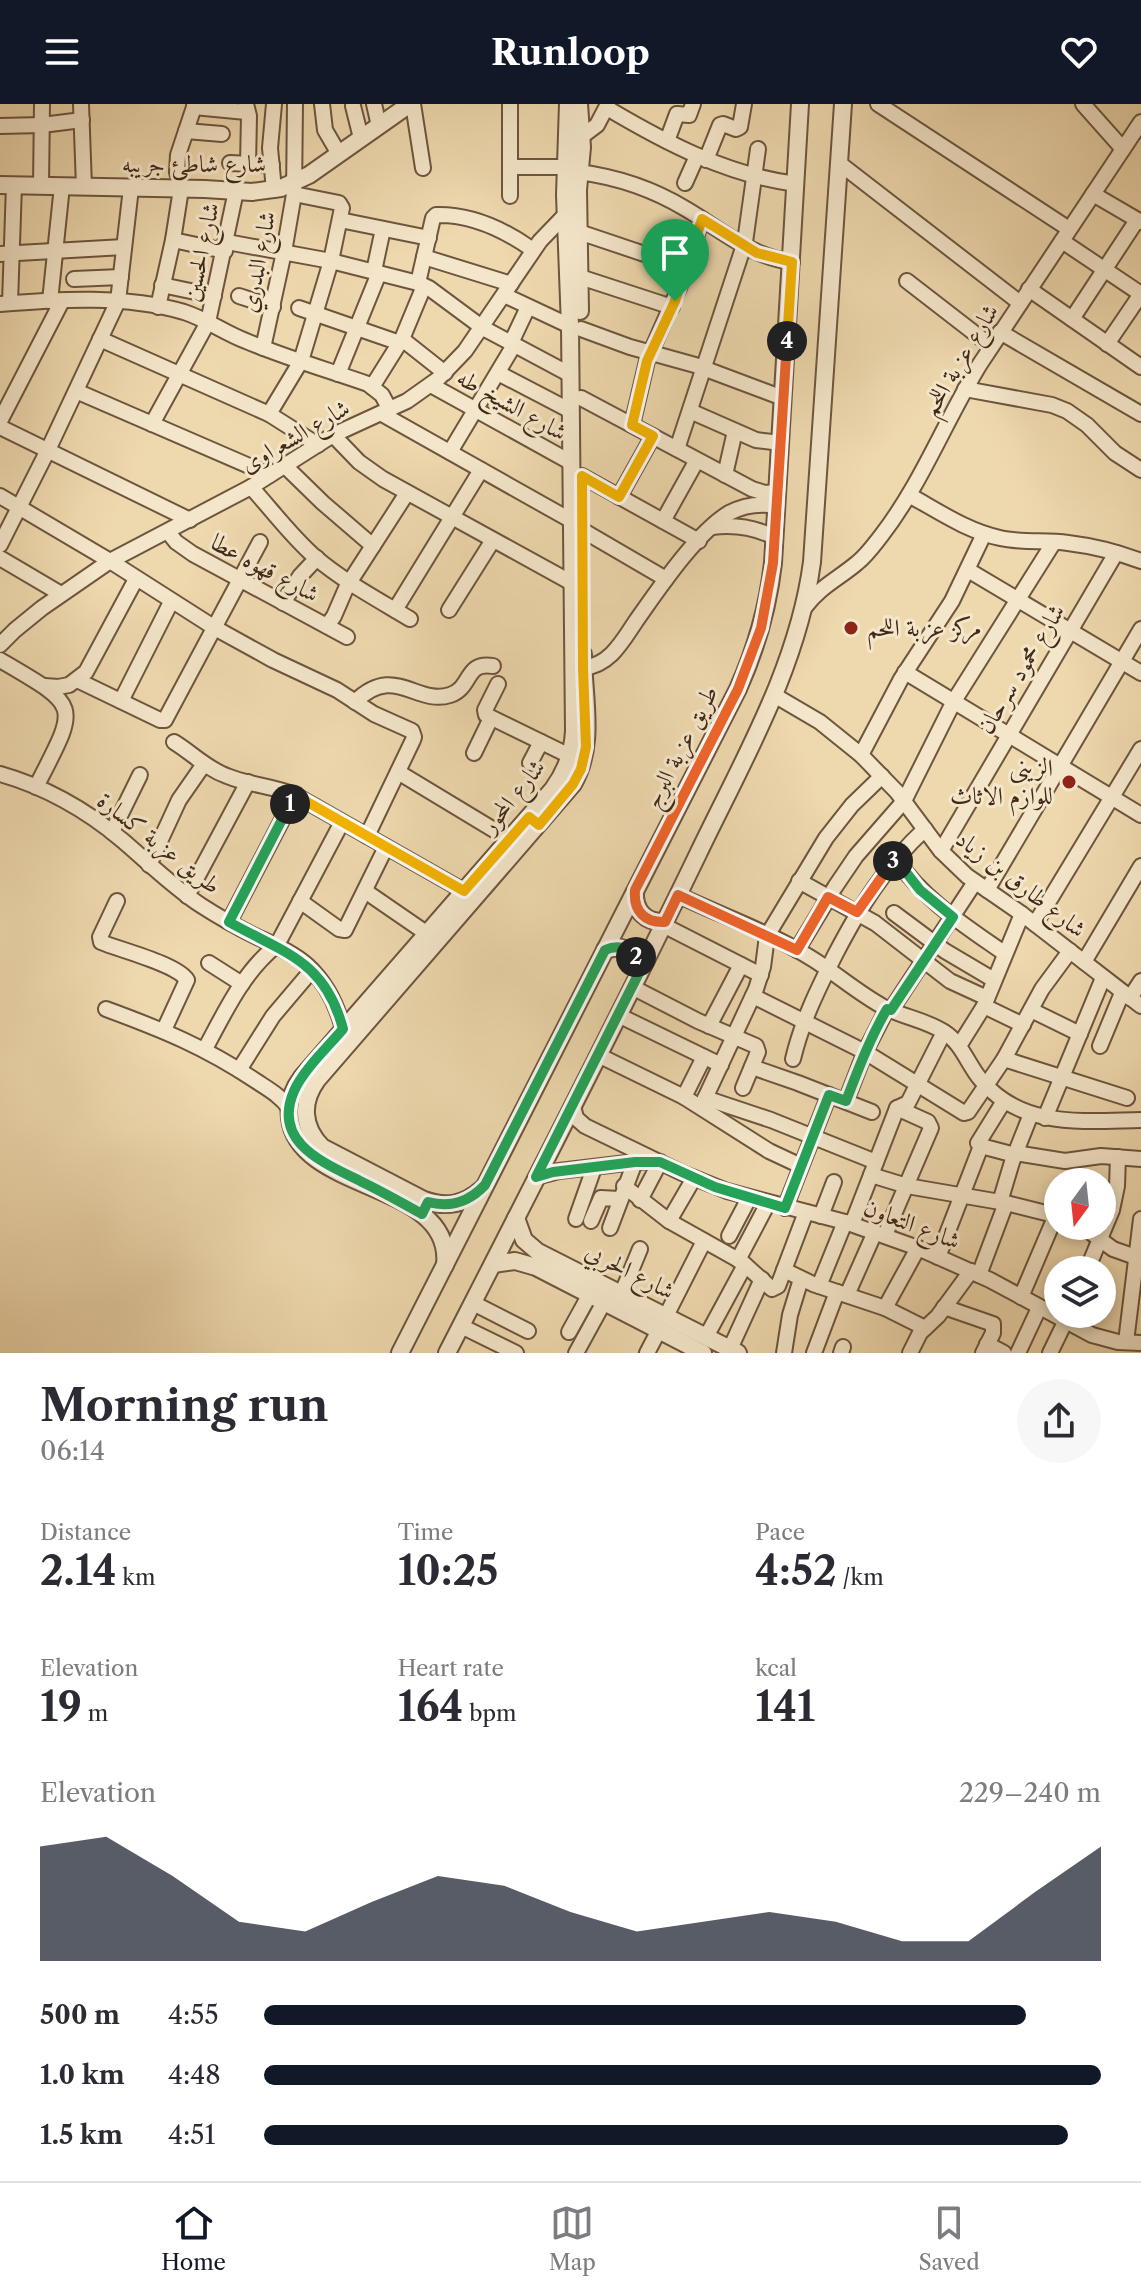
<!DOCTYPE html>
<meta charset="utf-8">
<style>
:root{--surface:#fff;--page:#f7f7f7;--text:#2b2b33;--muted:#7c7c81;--line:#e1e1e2;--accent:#111827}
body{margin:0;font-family:"Libre Caslon Text",Amiri,serif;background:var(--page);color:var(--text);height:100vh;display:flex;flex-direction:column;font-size:30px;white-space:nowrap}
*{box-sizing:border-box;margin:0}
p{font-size:26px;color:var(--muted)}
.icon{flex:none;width:44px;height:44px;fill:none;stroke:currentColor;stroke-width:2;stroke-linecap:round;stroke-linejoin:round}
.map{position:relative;height:1249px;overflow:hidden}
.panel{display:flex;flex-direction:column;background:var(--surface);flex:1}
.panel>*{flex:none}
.needle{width:52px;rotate:195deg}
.buttons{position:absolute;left:1044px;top:1064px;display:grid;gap:16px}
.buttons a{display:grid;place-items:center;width:72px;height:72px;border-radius:50%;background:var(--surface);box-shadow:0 4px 12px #0003;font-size:40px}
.pin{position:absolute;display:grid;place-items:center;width:68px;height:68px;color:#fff;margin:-82px -34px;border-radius:50% 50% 50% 0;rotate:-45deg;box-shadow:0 0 8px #0007}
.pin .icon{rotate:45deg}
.km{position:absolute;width:40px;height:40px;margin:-20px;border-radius:50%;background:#222;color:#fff;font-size:22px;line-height:40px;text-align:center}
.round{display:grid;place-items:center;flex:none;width:84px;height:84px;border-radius:42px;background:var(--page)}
.headline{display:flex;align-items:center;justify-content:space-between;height:136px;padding:0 40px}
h1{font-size:44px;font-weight:700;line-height:60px}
.metrics{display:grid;grid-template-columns:repeat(3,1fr);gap:12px;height:136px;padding:8px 40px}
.metrics div{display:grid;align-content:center}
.metrics b{font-size:40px;font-weight:700}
.metrics small{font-size:22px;font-weight:400}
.metrics p{font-size:22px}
.chart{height:224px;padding:16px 40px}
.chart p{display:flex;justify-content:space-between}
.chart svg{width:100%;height:144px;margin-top:8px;fill:var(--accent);opacity:.7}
ul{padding:0 40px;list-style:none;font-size:26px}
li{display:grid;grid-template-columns:128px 96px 1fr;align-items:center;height:60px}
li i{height:20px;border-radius:10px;background:var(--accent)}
header{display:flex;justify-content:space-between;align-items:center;height:104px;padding:0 40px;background:var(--accent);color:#fff;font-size:36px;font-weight:700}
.menu{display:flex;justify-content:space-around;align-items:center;height:112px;border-top:2px solid var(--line);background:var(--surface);font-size:22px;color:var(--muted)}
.menu a{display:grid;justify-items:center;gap:4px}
.menu .selected{color:var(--accent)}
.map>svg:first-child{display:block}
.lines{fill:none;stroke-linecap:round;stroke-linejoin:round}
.minor-casing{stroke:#6d553e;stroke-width:18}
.tertiary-casing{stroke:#6d553e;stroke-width:20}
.minor{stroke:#f4e6ca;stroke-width:14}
.tertiary{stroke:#f4e6ca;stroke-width:16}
.split-1-casing{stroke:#fff;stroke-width:16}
.split-2-casing{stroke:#fff;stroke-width:16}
.split-3-casing{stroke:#fff;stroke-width:16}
.split-4-casing{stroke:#fff;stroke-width:16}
.split-5-casing{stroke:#fff;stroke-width:16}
.split-1{stroke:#f5b400;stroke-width:10}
.split-2{stroke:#22a559;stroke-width:10}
.split-3{stroke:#22a559;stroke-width:10}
.split-4{stroke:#f0652b;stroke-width:10}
.split-5{stroke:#f5b400;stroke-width:10}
.poi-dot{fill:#8f2418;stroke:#f4e6ca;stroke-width:3}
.labels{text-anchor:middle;stroke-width:6;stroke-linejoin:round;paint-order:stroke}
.street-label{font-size:24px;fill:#422919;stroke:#f4e6ca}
.poi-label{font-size:24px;fill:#422919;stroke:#f4e6ca;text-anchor:start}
</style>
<header><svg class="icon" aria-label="menu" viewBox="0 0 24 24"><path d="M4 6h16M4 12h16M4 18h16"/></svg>Runloop<svg class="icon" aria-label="heart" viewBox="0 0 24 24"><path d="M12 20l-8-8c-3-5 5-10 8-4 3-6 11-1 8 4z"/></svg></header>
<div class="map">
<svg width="1141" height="1249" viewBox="0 0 1141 1249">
<rect width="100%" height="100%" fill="#eed8ae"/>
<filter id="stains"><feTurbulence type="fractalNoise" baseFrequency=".0025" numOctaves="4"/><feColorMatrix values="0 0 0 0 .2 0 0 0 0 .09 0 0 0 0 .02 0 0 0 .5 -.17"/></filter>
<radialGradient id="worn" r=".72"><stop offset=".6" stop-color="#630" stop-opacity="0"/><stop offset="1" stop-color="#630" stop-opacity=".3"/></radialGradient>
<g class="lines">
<defs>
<g id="minor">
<path d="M81 0 84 83"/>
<path d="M246 0 249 12 248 60"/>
<path d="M322 0 325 26 339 50"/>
<path d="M374 0 379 22"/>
<path d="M413 0 423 64"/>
<path d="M510 0V92"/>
<path d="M878 0 1069 125"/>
<path d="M1083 0 1123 45"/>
<path d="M353 2 361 34"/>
<path d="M194 3 246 8"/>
<path d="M607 4C666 39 727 71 796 80"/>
<path d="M0 22 42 21 82 16"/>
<path d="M186 27 222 30"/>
<path d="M581 33 597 21 608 0"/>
<path d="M667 37 677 10 689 11 693 0"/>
<path d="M706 56 720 21 723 20 736 25 740 23 744 0"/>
<path d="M230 59 272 61"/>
<path d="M839 59 1020 199"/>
<path d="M510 63H566"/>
<path d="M579 68C617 73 653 85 686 105 720 125 751 153 792 158"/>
<path d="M685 79 697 52"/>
<path d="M41 82 42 0"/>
<path d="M274 86 270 44 274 0"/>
<path d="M1093 90 1141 118"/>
<path d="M340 116 429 134"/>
<path d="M579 128 686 164"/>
<path d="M173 136 225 147"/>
<path d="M1062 137 1141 190"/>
<path d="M227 138 331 157 418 179 429 184 483 224 571 271"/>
<path d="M0 150 124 143"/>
<path d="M424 153 511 180"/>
<path d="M374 167 383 125"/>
<path d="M580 173 672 203"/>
<path d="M74 175 121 173"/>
<path d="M907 177 991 242"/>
<path d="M418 179 433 114 436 111C471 110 505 126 533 146"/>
<path d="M162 181 214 192"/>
<path d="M1029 185 1141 263"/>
<path d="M504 191 570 222"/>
<path d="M239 192 273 203"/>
<path d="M50 197 62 82"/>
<path d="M10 199 14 81"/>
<path d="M0 200C60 195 126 191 184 208 206 215 225 229 246 237 286 254 328 266 368 280L382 291 390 306"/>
<path d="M158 203 173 136 181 85 177 68 178 51 195 0"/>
<path d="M299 204 400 239"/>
<path d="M1072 215 1137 116"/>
<path d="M581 225 630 243 695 261 783 294"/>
<path d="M1000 228 1141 310"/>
<path d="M100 235 269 310 318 341"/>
<path d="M402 235 445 269"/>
<path d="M511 239 528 203"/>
<path d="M1107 240 1141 190"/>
<path d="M263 244 284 148 294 90 295 0"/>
<path d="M498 269 571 307"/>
<path d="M338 270 379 169"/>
<path d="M431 281 572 359"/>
<path d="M372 283 402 235 424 182"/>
<path d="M965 285 1052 301 1067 307 1087 321 1115 349 1141 366"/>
<path d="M76 287 270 371"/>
<path d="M581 294 752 385 765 389 777 388"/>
<path d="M690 307 756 336 781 339"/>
<path d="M269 310 301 257 331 157 342 104 339 99 294 90"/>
<path d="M382 310 572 417"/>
<path d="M0 317 62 197"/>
<path d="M152 320 208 218 236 87"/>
<path d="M632 321 647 257 679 184 702 115"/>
<path d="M0 323 190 416"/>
<path d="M333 331 359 358 383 375 572 479"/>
<path d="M677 345 745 138 758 45"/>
<path d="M450 348 514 241"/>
<path d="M285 362 323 399 373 442"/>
<path d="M725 371 735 327"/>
<path d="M582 372 699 437"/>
<path d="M251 383C272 406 291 432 315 453 343 477 377 495 410 515"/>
<path d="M909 391C938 407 967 427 1000 434 1022 439 1045 436 1068 439 1093 442 1117 448 1141 457"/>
<path d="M0 392 110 457 215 524 273 556 337 586 374 610 412 627 414 633 413 636 367 732"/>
<path d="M619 393 653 332"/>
<path d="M663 417 697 356"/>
<path d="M712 423C735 420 754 423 774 433"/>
<path d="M582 426 666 475"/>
<path d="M168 428 176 438 193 450 347 533"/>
<path d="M0 441 48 346 118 197 131 84"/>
<path d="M0 454 61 490"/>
<path d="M968 466 1141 569"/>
<path d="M283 499 300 472 317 454"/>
<path d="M805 503C821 482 838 475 857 459 866 452 874 441 881 432 922 379 945 317 980 260L1141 18"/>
<path d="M395 506 481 366"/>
<path d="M449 506 493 436"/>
<path d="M327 522 334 512 347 482 407 389"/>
<path d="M0 541 15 526 42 504 110 457 251 383 333 331 407 297 438 275 465 247 540 137 566 110"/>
<path d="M0 556C82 604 79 599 36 683"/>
<path d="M583 564C610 561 622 538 636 517 658 486 696 429 729 409 744 401 760 399 777 402"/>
<path d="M905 568 1141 711"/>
<path d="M77 576 160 616H165L260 438"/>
<path d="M498 580 485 606 486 611 570 652"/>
<path d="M45 582 58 583 69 581 86 568 136 475"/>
<path d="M774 591 820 618 861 651 897 688 941 747 967 772 1022 810 1141 902"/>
<path d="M121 597 171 498"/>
<path d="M355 598C394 559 417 602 450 591 472 584 465 557 493 562"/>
<path d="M174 638C192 649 207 665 227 672 249 681 273 682 295 691L464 787"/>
<path d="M474 649 491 614"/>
<path d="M861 651 901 575 952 497 984 430"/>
<path d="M530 659 541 638"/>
<path d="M398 668 509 735"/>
<path d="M0 670C46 683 86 706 122 736 149 759 173 783 202 802 219 813 237 823 255 832 274 841 292 848 308 862 326 879 337 901 343 925"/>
<path d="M112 728 140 671"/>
<path d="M941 747 1116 449"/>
<path d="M895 754C924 796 964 821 1004 849"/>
<path d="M149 761 179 696 204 660"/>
<path d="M799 777 875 819 950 877 987 894"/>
<path d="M987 786 1141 525"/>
<path d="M365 787 426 829"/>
<path d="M678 791C720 811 766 827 806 851 832 866 855 887 882 902 902 913 926 916 944 928 962 939 968 961 981 976 1022 1025 1084 1017 1141 1016"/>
<path d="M187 792 248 678"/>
<path d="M117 797 100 833 101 838C120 846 177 860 187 876L164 926"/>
<path d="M300 797 339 825 345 826 386 743"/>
<path d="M894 809 945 847 994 876"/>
<path d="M229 818 295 691"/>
<path d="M1035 820 1141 645"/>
<path d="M663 821 761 871"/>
<path d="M797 846 835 783 856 752 904 697 954 597 1054 438"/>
<path d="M1084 858 1141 762"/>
<path d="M209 859 242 880"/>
<path d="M632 883 698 917 756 942 758 948 743 984"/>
<path d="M753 892 865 948 964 1009 968 1008 1004 955 1042 885 1070 847"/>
<path d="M1130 894 1141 877"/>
<path d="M984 902 1023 921"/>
<path d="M106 905C163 926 205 943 256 977 268 985 281 992 289 1004"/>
<path d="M891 906 975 778"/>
<path d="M1031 906 1080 930"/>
<path d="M618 911 721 961"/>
<path d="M709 922 741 861"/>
<path d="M959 942 984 902 1022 810"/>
<path d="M1100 942 1122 889"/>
<path d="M205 945C225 908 243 868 277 841L342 718"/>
<path d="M598 951 684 993 769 1047 801 1062"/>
<path d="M793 955C802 917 818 885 835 851 860 803 885 762 925 725"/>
<path d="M1004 955 1127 994"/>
<path d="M752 963 798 979 872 1008"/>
<path d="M239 966 273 912 312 866"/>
<path d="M684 993 704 953"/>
<path d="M705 994 771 1016 876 1058"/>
<path d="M846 997 865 948 887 905"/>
<path d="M1004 997 978 1039 981 1042 1015 1051"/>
<path d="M573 1002 576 1014 585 1022 682 1069 727 1087 845 1118 918 1144 990 1176 1092 1231 1118 1238 1141 1239"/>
<path d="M701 1003 756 885 763 863 767 832 826 734 852 701 882 672"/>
<path d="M1045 1014 1103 874"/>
<path d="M1015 1049 1065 1057 1101 1052 1141 1055"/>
<path d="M871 1071 907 1082 1006 1099 1058 1112"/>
<path d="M536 1073 559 1067 635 1058 655 1057"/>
<path d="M624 1082 669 1117 742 1158 772 1185 778 1182 806 1108"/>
<path d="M640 1096 660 1058"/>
<path d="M1000 1098 1012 1058 1031 1010"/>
<path d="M785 1104 829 991"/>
<path d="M821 1112 834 1078"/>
<path d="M576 1115 594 1064"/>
<path d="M591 1117 601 1094 619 1095"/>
<path d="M669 1117 694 1074"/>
<path d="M852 1120 897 1004 908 999 944 928"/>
<path d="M1082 1122 1113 1145 1141 1155"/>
<path d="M610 1124 635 1058"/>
<path d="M885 1131 931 1024 928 1018 897 1004"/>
<path d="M729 1132 749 1094"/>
<path d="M938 1153 981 1042"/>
<path d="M738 1156 768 1099"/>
<path d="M784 1166 813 1180 885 1204 925 1224"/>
<path d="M1087 1166 1112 1106 1117 1082 1118 1053"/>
<path d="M979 1171 1006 1099"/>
<path d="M819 1182 845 1118"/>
<path d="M847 1191 875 1128"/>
<path d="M1021 1193 1056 1111"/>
<path d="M473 1199 528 1227"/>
<path d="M617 1201 640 1145"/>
<path d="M944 1203 993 1220V1229L983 1249"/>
<path d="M885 1204 918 1144"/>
<path d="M666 1212 704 1137"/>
<path d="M461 1222 516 1249"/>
<path d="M569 1228 590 1190"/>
<path d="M706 1233 745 1161"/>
<path d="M1126 1238 1141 1115"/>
<path d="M987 1240 1004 1249"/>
<path d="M730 1245 762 1175"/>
<path d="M576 1249 604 1198"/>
<path d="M647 1249 659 1226"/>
<path d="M784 1249 790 1211 801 1175"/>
<path d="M814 1249 837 1188"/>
<path d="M841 1249 843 1243"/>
<path d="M910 1249 920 1229 938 1212 971 1167"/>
<path d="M1018 1249 1039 1204"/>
<path d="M1050 1249 1069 1210"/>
</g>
<g id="tertiary">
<path d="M579 0 582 43 578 86 580 207"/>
<path d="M0 81 205 85 252 88 281 84 309 71 410 0"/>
<path d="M635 788C634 807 646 819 665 818"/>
<path d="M605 846C624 839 639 849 639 869"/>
<path d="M482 1085C464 1101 446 1104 424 1096L322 1043C302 1023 301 998 317 976L573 680C596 640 583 593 583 550"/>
<path d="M516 1114 524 1136 538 1148 738 1249"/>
<path d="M493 1160 515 1157 536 1163 703 1249"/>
<path d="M445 1161C454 1077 298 1089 290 1014 288 998 293 985 302 973L553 685C566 667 573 649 574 627L570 222 565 91 568 0"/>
<path d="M400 1249 738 585C756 545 768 503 773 459L800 0"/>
<path d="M447 1249C532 1083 617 918 698 750 743 656 798 563 812 458L843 0"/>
</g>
</defs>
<use href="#minor" class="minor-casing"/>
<use href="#tertiary" class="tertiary-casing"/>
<use href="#minor" class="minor"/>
<use href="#tertiary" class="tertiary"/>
</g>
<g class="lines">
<defs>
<path id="split-1" d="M290 700 295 691 464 787 529 713 539 721 573 680 581 665 586 643 583 564 582 372 619 393 653 332 632 321 647 257 675 197"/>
<path id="split-2" d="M290 700 229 818C284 849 325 856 343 925 328 943 303 966 294 987 271 1040 327 1060 362 1078 383 1088 402 1099 422 1110L428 1098C451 1104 469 1098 485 1081L605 846C617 841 628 843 636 853"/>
<path id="split-3" d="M636 853 639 862V869L536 1073 553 1068 635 1058H660L715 1083 785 1104 829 991 846 997C858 966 870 934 887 905L891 906 953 813 920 786 895 754 893 757"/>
<path id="split-4" d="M787 237 773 459 761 524 738 585 635 786C633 807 645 819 665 818L678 791 797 846 828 793 857 808 893 757"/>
<path id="split-5" d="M675 197 702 115 757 149 792 158 787 237"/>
</defs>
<use href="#split-1" class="split-1-casing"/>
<use href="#split-2" class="split-2-casing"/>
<use href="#split-3" class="split-3-casing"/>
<use href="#split-4" class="split-4-casing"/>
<use href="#split-5" class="split-5-casing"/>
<use href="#split-1" class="split-1"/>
<use href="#split-2" class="split-2"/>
<use href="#split-3" class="split-3"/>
<use href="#split-4" class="split-4"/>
<use href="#split-5" class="split-5"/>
</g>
<g class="poi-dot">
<circle cx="851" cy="524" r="8"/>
<circle cx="1069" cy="678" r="8"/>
</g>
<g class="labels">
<g class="street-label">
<text x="194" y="68">شارع شاطئ جريبه</text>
<text transform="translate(201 148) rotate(-78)" y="8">شارع الحسين</text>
<text transform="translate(258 158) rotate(-79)" y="8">شارع البدري</text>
<text transform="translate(960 256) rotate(-59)" y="8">شارع عزبة اللحم</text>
<text transform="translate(512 301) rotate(29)" y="8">شارع الشيخ طه</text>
<text transform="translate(295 332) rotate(-30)" y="8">شارع الشعراوى</text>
<text transform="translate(265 464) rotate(28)" y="8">شارع قهوه عطا</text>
<text transform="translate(1021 565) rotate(-59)" y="8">شارع محمود سرحان</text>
<text transform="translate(681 643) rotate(-63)" y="8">طريق عزبة البرج</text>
<text transform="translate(513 692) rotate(-51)" y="8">شارع المحور</text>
<text transform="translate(159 739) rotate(38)" y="8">طريق عزبة كسارة</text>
<text transform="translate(1021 780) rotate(38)" y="8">شارع طارق بن زياد</text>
<text transform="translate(912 1120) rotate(21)" y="8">شارع التعاون</text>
<text transform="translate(630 1167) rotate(27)" y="8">شارع الحربي</text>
</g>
<g class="poi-label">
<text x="867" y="532">مركز عزبة اللحم</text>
<text x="1053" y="672" text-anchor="end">الزينى<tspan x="1053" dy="28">للوازم الاثاث</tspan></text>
</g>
</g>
<rect width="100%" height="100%" filter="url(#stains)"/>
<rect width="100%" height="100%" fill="url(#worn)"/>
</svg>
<div class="buttons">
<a><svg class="needle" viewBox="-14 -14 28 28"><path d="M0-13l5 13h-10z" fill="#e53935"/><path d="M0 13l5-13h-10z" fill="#7c7c81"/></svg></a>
<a><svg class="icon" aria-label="layers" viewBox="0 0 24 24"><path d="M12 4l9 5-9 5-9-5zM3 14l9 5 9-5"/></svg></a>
</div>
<div class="pin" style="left:675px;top:197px;background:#1e9e55"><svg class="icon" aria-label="arrive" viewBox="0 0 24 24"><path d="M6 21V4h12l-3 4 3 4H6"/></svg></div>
<b class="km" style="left:290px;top:700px">1</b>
<b class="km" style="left:636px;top:853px">2</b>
<b class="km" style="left:893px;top:757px">3</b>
<b class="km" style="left:787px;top:237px">4</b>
</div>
<section class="panel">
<div class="headline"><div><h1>Morning run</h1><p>06:14</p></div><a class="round"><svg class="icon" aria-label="share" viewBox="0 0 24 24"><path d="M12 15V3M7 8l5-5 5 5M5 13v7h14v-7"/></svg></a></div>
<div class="metrics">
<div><p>Distance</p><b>2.14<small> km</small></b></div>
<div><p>Time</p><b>10:25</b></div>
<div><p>Pace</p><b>4:52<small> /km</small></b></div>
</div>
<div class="metrics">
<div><p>Elevation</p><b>19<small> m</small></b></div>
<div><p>Heart rate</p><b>164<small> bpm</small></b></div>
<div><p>kcal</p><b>141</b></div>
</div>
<div class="chart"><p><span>Elevation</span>229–240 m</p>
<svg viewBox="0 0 160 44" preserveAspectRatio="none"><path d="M0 44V9L10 6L20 18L30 32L40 35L50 26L60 18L70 21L80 29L90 35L100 32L110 29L120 32L130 38L140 38L150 23L160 9V44z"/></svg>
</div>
<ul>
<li><b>500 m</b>4:55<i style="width:91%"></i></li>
<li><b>1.0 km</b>4:48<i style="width:100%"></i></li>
<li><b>1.5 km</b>4:51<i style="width:96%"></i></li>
</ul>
</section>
<nav class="menu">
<a class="selected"><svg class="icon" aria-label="home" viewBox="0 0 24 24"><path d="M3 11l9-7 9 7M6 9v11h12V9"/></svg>Home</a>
<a><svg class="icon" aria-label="map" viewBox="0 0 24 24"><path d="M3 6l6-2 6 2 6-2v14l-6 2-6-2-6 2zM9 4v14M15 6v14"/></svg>Map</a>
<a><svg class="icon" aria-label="saved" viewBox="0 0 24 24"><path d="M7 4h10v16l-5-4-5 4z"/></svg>Saved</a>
</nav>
